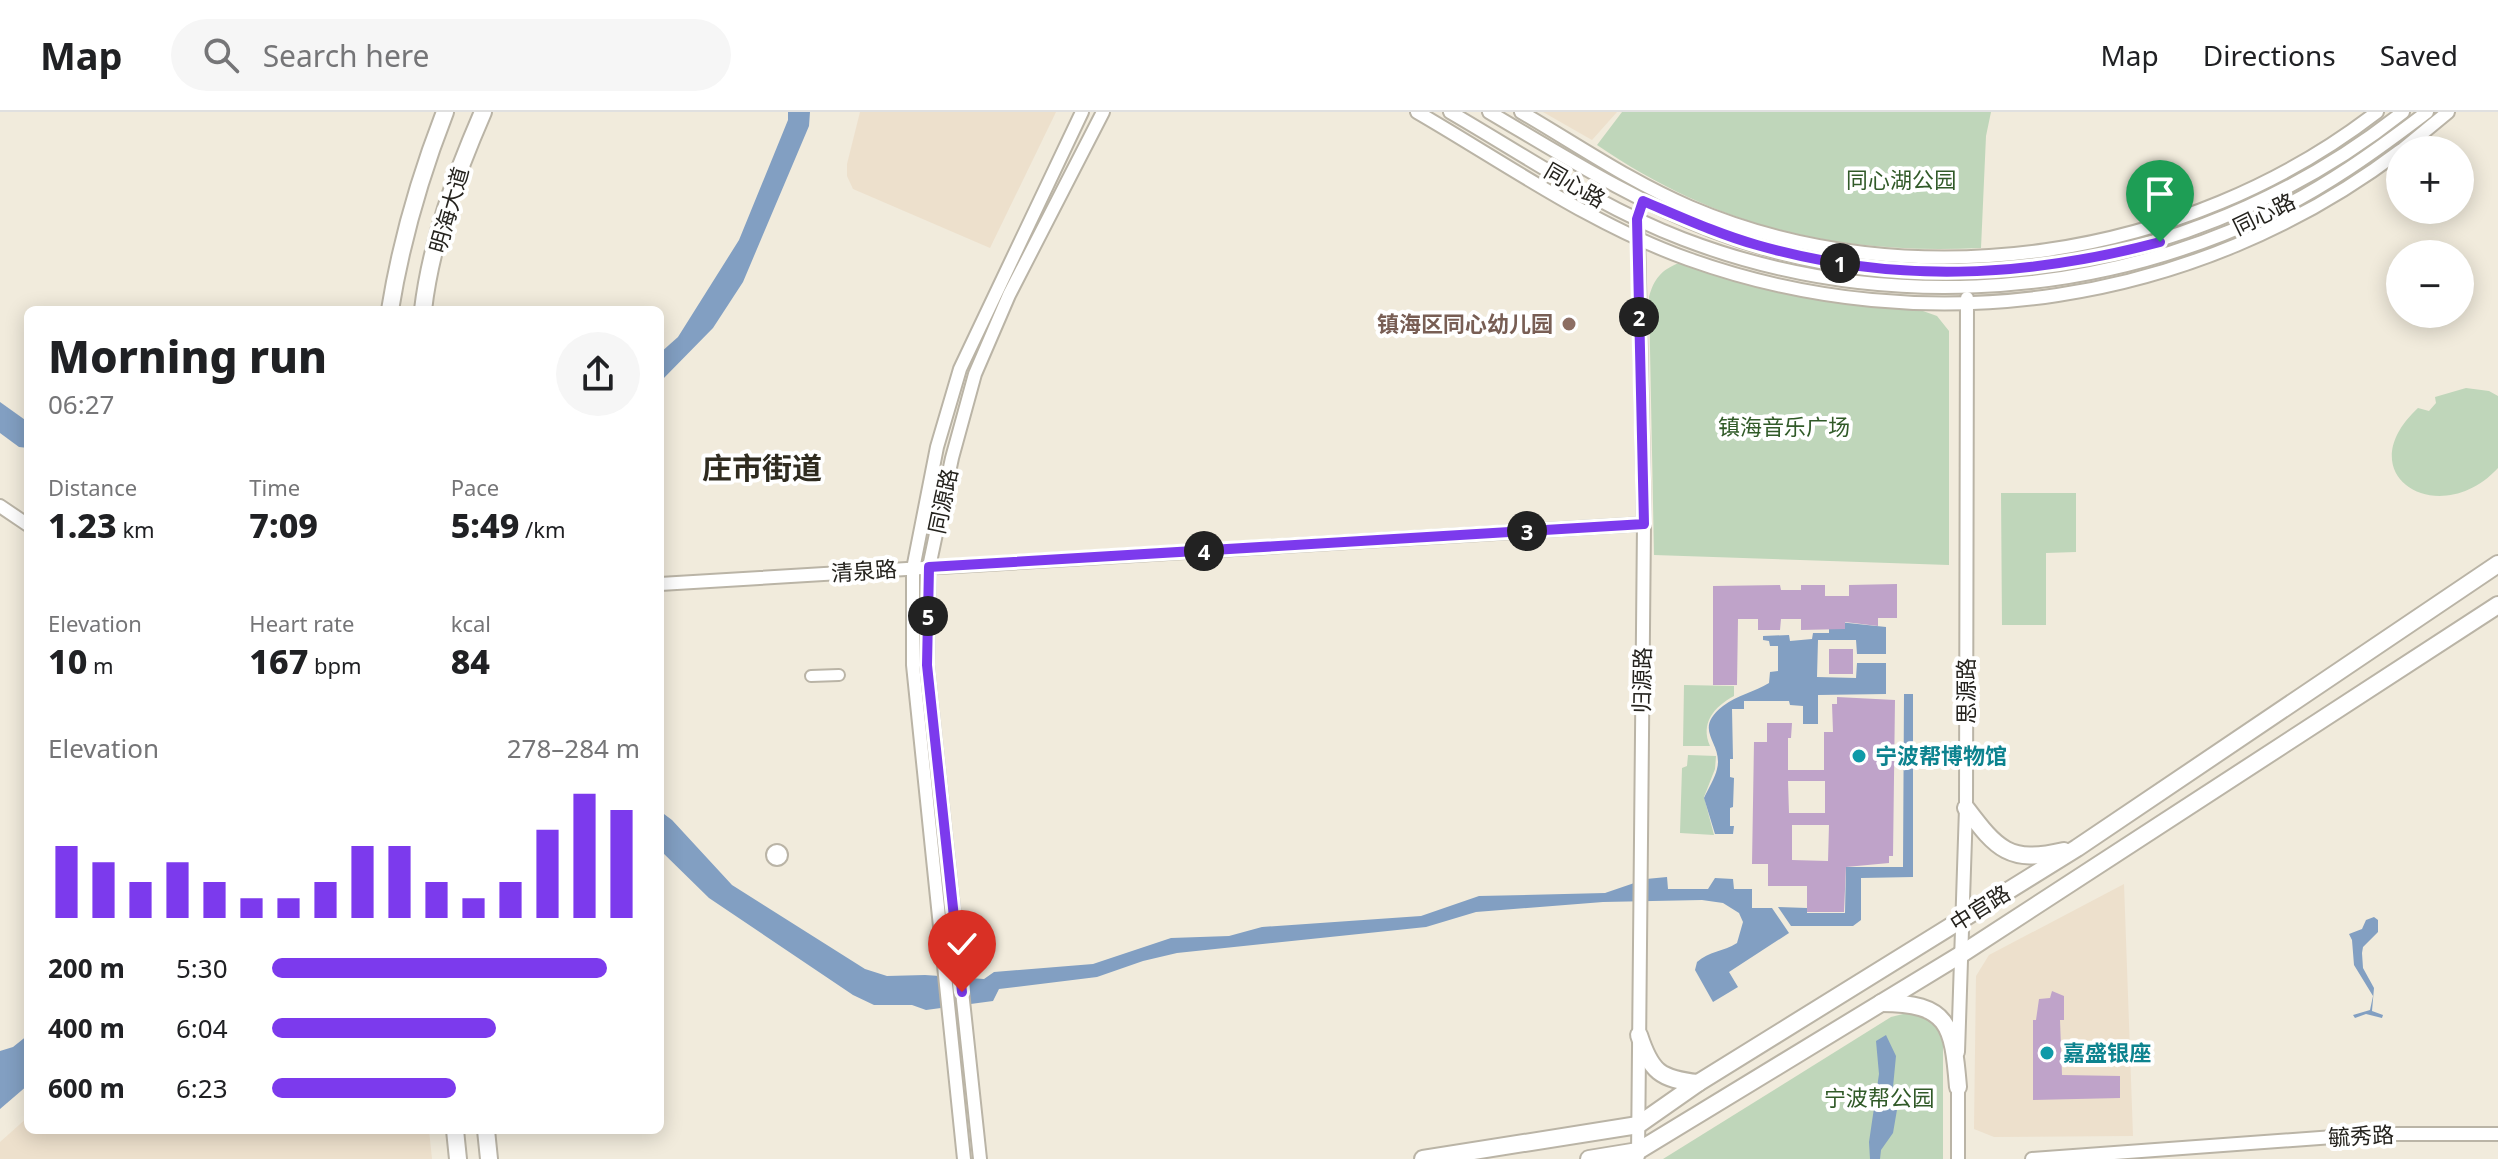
<!DOCTYPE html>
<meta charset="utf-8">
<style>
:root{--surface:#fff;--page:#f6f6f6;--text:#202124;--muted:#757577;--line:#e0e0e0;--accent:#7c3aed}
body{margin:0;font-family:"Noto Sans","Noto Sans SC",sans-serif;background:var(--page);color:var(--text);height:100vh;display:flex;flex-direction:column;font-size:30px;white-space:nowrap}
*{box-sizing:border-box;margin:0}
p{font-size:26px;color:var(--muted)}
.icon{flex:none;width:44px;height:44px;fill:none;stroke:currentColor;stroke-width:2;stroke-linecap:round;stroke-linejoin:round}
.map{position:relative;flex:1;overflow:hidden}
.panel{position:absolute;left:24px;top:194px;width:640px;height:828px;display:flex;flex-direction:column;background:var(--surface);border-radius:12px;box-shadow:0 4px 20px #0003}
.panel>*{flex:none}
.controls{position:absolute;left:2386px;top:24px;display:grid;gap:16px}
.controls a{display:grid;place-items:center;width:88px;height:88px;border-radius:50%;background:var(--surface);box-shadow:0 4px 20px #0003;font-size:40px}
.pin{position:absolute;display:grid;place-items:center;width:68px;height:68px;color:#fff;margin:-82px -34px;border-radius:50% 50% 50% 0;rotate:-45deg;box-shadow:0 0 8px #0007}
.pin .icon{rotate:45deg}
.km{position:absolute;width:40px;height:40px;margin:-20px;border-radius:50%;background:#222;color:#fff;font-size:22px;line-height:40px;text-align:center}
.round{display:grid;place-items:center;flex:none;width:84px;height:84px;border-radius:42px;background:var(--page)}
.head{display:flex;align-items:center;justify-content:space-between;height:136px;padding:0 24px}
h1{font-size:44px;font-weight:800;line-height:60px}
.metrics{display:grid;grid-template-columns:repeat(3,1fr);gap:12px;height:136px;padding:8px 24px}
.metrics div{display:grid;align-content:center}
.metrics b{font-size:34px;font-weight:800}
.metrics small{font-size:22px;font-weight:400}
.metrics p{font-size:22px}
.chart{height:224px;padding:16px 24px}
.chart p{display:flex;justify-content:space-between}
.chart svg{width:100%;height:144px;margin-top:8px;stroke:var(--accent);stroke-width:6}
ul{padding:0 24px;list-style:none;font-size:26px}
li{display:grid;grid-template-columns:128px 96px 1fr;align-items:center;height:60px}
li i{height:20px;border-radius:10px;background:var(--accent)}
header{display:flex;align-items:center;gap:48px;box-sizing:border-box;height:112px;padding:0 40px;background:var(--surface);border-bottom:2px solid var(--line)}
header strong{font-size:38px}
nav{display:flex;gap:44px;margin-inline-start:auto;font-size:28px}
.search{width:560px;height:72px;background:var(--page);display:flex;align-items:center;gap:20px;box-sizing:border-box;padding:0 28px;border-radius:44px;color:var(--muted);font-size:30px}
.map>svg:first-child{display:block}
.commercial{fill:#ede0cc}
.green{fill:#bfd6ba}
.water{fill:#829fc2}
.building{fill:#bfa3c9;fill-rule:evenodd}
.lines{fill:none;stroke-linecap:round;stroke-linejoin:round}
.minor-casing{stroke:#bab4a6;stroke-width:14}
.tertiary-casing{stroke:#bab4a6;stroke-width:16}
.primary-casing{stroke:#bab4a6;stroke-width:20}
.minor{stroke:#fff;stroke-width:10}
.tertiary{stroke:#fff;stroke-width:12}
.primary{stroke:#fff;stroke-width:16}
.route-casing{stroke:#fff;stroke-width:16}
.route{stroke:#7c3aed;stroke-width:10}
.education-dot{fill:#8d6e63;stroke:#fff;stroke-width:3}
.culture-dot{fill:#0f9aa8;stroke:#fff;stroke-width:3}
.labels{text-anchor:middle;stroke-width:8;stroke-linejoin:round;paint-order:stroke}
.park-label{font-size:22px;fill:#315a28;stroke:#fff}
.street-label{font-size:22px;fill:#25231e;stroke:#fff}
.education-label{font-size:22px;font-weight:bold;fill:#785e54;stroke:#fff;text-anchor:end}
.culture-label{font-size:22px;font-weight:bold;fill:#0d838f;stroke:#fff;text-anchor:start}
.district-label{font-size:30px;font-weight:bold;fill:#2f2b1f;stroke:#fff}
</style>
<header>
<strong>Map</strong>
<div class="search"><svg class="icon" aria-label="search" viewBox="0 0 24 24"><circle cx="10" cy="10" r="6"/><path d="M15 15l6 6"/></svg>Search here</div>
<nav><a>Map</a><a>Directions</a><a>Saved</a></nav>
</header>
<div class="map">
<svg width="2498" height="1047" viewBox="0 0 2498 1047">
<rect width="100%" height="100%" fill="#f1ebdc"/>
<g class="commercial">
<path d="M860 0H1056L990 136 853 77 847 64V52Z"/>
<path d="M1543 0H1617L1592 28Z"/>
<path d="M2124 772 2133 1024 1994 1025 1974 1017 1976 864 1989 843Z"/>
<path d="M28 1005V1018H429L432 1047H0V1030Z"/>
</g>
<g class="green">
<path d="M1622 0H1991L1986 24 1981 136C1837 143 1717 115 1597 33Z"/>
<path d="M1679 151 1822 188 1923 199 1937 204 1949 219V453L1654 443 1649 185C1654 167 1661 158 1679 151Z"/>
<path d="M2466 276 2489 279 2498 284V356C2439 420 2346 363 2418 296L2429 299 2436 291 2435 285Z"/>
<path d="M2001 381H2076V440L2046 441V513H2002Z"/>
<path d="M1684 573 1734 574V584C1714 595 1700 611 1710 634H1683Z"/>
<path d="M1688 643 1716 644 1715 657 1704 685 1714 723 1680 721 1682 656 1687 654Z"/>
<path d="M1911 900 1931 905 1943 929V1047H1663L1891 905Z"/>
</g>
<g class="water">
<path d="M788 0H810L809 14 743 170 713 216 660 270V241L678 225 739 128 788 8Z"/>
<path d="M0 290 28 310V336L19 335 0 321Z"/>
<path d="M1829 509 1886 515V542H1857L1856 528H1818L1817 565 1856 566 1857 551H1886V582L1818 583V612H1803V594L1790 593 1789 589H1744V597H1732L1733 647H1730V665L1734 666 1733 695 1730 696V714H1734L1733 722H1715L1704 686C1708 677 1715 666 1717 657 1724 630 1691 619 1723 594 1737 583 1755 580 1769 571L1770 560 1778 559V534H1770L1769 529 1763 528V524L1789 523 1790 529 1812 527 1813 521H1829Z"/>
<path d="M1904 582H1913V765L1861 766V808L1853 814H1791L1778 795 1807 796V801H1845L1846 755H1903Z"/>
<path d="M660 699 672 708 732 773 865 857 887 864 925 863 984 867 994 860 1093 852 1171 826 1229 824 1262 815 1421 804 1479 784 1605 781 1646 767 1667 765 1668 777H1708L1715 766 1733 767 1734 777H1752V796H1772L1789 821 1729 860 1738 875 1713 890 1695 858 1697 850C1709 839 1723 840 1737 831L1743 810 1739 801 1723 791 1702 788 1603 790 1476 800 1426 815 1177 841 1143 849 1097 865 999 877 993 889 926 898 912 893H874L853 883 709 786 660 738Z"/>
<path d="M2374 805 2378 808V820L2363 835 2362 841 2363 856 2374 876 2372 899 2383 903 2382 906 2366 902 2355 906 2353 903 2370 898 2373 884 2354 853 2352 828 2349 822 2362 817 2366 808Z"/>
<path d="M28 923V973L0 997V939L13 935Z"/>
<path d="M1886 923 1896 944 1893 975 1898 992 1893 1021 1881 1038 1880 1047H1870L1869 1030 1879 962 1876 929Z"/>
</g>
<g class="building">
<path d="M1897 472V506H1878V514L1845 510V517L1801 518V507H1781L1780 518H1758V507H1738L1737 573H1713V474L1780 473 1781 478H1801V473H1825V484H1849V473Z"/>
<rect x="1829" y="537" width="24" height="25"/>
<path d="M1837 585 1895 588 1893 744H1889V751L1846 755 1844 800H1807V774H1768V752H1752L1754 630H1767V611H1792L1791 626H1788V658H1824V620H1833L1832 592H1837ZM1788 669H1825V701H1789ZM1792 713H1829L1828 749 1792 748Z"/>
<path d="M2052 879 2064 884V908H2060L2062 963 2120 964V986L2033 988V908H2036L2039 887 2050 886Z"/>
</g>
<g class="lines">
<defs>
<g id="minor">
<path d="M811 564 839 563"/>
<circle cx="777" cy="743" r="5"/>
</g>
<g id="tertiary">
<path d="M1417 0C1505 51 1592 113 1688 147 1928 233 2196 193 2400 39"/>
<path d="M1450 0C1526 44 1601 96 1683 127 1871 199 2083 189 2265 104 2323 77 2376 39 2427 0"/>
<path d="M1489 0C1562 43 1634 89 1713 119 1943 207 2213 151 2403 0"/>
<path d="M1521 0C1576 32 1631 70 1690 95 1912 190 2187 147 2377 0"/>
<path d="M2402 38 2448 0"/>
<path d="M1638 122 1644 412 1638 1044"/>
<path d="M0 394 28 413"/>
<path d="M660 472 1644 412"/>
<path d="M1958 940 1966 696 1967 186"/>
<path d="M1958 966V1047"/>
<path d="M964 1047 913 553V457L937 335 960 257 1082 0"/>
<path d="M980 1047 927 553 929 455 952 346 975 262 1009 183 1103 0"/>
<path d="M2032 1047 2374 1022H2498"/>
</g>
<g id="primary">
<path d="M390 198C401 130 420 64 445 0"/>
<path d="M423 198C431 130 456 62 483 0"/>
<path d="M1966 696C1997 737 2009 752 2064 739"/>
<path d="M1881 891C1949 891 1953 913 1958 975"/>
<path d="M1639 923C1651 960 1660 967 1698 971"/>
<path d="M455 1018 458 1047"/>
<path d="M486 1018 489 1047"/>
<path d="M1423 1047 1638 1013 1698 971 2077 736 2498 452"/>
<path d="M1589 1047 1638 1039 1960 843 2498 493"/>
</g>
</defs>
<use href="#minor" class="minor-casing"/>
<use href="#tertiary" class="tertiary-casing"/>
<use href="#primary" class="primary-casing"/>
<use href="#minor" class="minor"/>
<use href="#tertiary" class="tertiary"/>
<use href="#primary" class="primary"/>
</g>
<g class="lines">
<defs>
<path id="route" d="M962 880 927 553 929 455 1644 412 1637 107 1643 89C1681 105 1718 122 1757 133 1893 172 2024 166 2160 130"/>
</defs>
<use href="#route" class="route-casing"/>
<use href="#route" class="route"/>
</g>
<circle class="education-dot" cx="1569" cy="212" r="8"/>
<g class="culture-dot">
<circle cx="1859" cy="644" r="8"/>
<circle cx="2047" cy="941" r="8"/>
</g>
<g class="labels">
<g class="park-label">
<text x="1901" y="76">同心湖公园</text>
<text x="1784" y="323">镇海音乐广场</text>
<text x="1879" y="994">宁波帮公园</text>
</g>
<g class="street-label">
<text transform="translate(1575 73) rotate(30)" y="8">同心路</text>
<text transform="translate(449 98) rotate(-74)" y="8">明海大道</text>
<text transform="translate(2264 102) rotate(-26)" y="8">同心路</text>
<text transform="translate(943 389) rotate(-78)" y="8">同源路</text>
<text transform="translate(864 459) rotate(-4)" y="8">清泉路</text>
<text transform="translate(1642 568) rotate(-89)" y="8">归源路</text>
<text transform="translate(1966 579) rotate(-90)" y="8">思源路</text>
<text transform="translate(1980 796) rotate(-32)" y="8">中官路</text>
<text transform="translate(2361 1024) rotate(-3)" y="8">毓秀路</text>
</g>
<g class="education-label">
<text x="1553" y="220">镇海区同心幼儿园</text>
</g>
<g class="culture-label">
<text x="1875" y="652">宁波帮博物馆</text>
<text x="2063" y="949">嘉盛银座</text>
</g>
<g class="district-label">
<text x="762" y="367">庄市街道</text>
</g>
</g>
</svg>
<div class="controls">
<a>+</a>
<a>−</a>
</div>
<div class="pin" style="left:2160px;top:130px;background:#1e9e55"><svg class="icon" aria-label="arrive" viewBox="0 0 24 24"><path d="M6 21V4h12l-3 4 3 4H6"/></svg></div>
<div class="pin" style="left:962px;top:880px;background:#d93025"><svg class="icon" aria-label="check" viewBox="0 0 24 24"><path d="M5 12l5 5 9-10"/></svg></div>
<b class="km" style="left:1840px;top:151px">1</b>
<b class="km" style="left:1639px;top:205px">2</b>
<b class="km" style="left:1527px;top:419px">3</b>
<b class="km" style="left:1204px;top:439px">4</b>
<b class="km" style="left:928px;top:504px">5</b>
<section class="panel">
<div class="head"><div><h1>Morning run</h1><p>06:27</p></div><a class="round"><svg class="icon" aria-label="share" viewBox="0 0 24 24"><path d="M12 15V3M7 8l5-5 5 5M5 13v7h14v-7"/></svg></a></div>
<div class="metrics">
<div><p>Distance</p><b>1.23<small> km</small></b></div>
<div><p>Time</p><b>7:09</b></div>
<div><p>Pace</p><b>5:49<small> /km</small></b></div>
</div>
<div class="metrics">
<div><p>Elevation</p><b>10<small> m</small></b></div>
<div><p>Heart rate</p><b>167<small> bpm</small></b></div>
<div><p>kcal</p><b>84</b></div>
</div>
<div class="chart"><p><span>Elevation</span>278–284 m</p>
<svg viewBox="0 0 160 44" preserveAspectRatio="none"><path d="M5 44V22M15 44V27M25 44V33M35 44V27M45 44V33M55 44V38M65 44V38M75 44V33M85 44V22M95 44V22M105 44V33M115 44V38M125 44V33M135 44V17M145 44V6M155 44V11"/></svg>
</div>
<ul>
<li><b>200 m</b>5:30<i style="width:91%"></i></li>
<li><b>400 m</b>6:04<i style="width:61%"></i></li>
<li><b>600 m</b>6:23<i style="width:50%"></i></li>
</ul>
</section>
</div>
